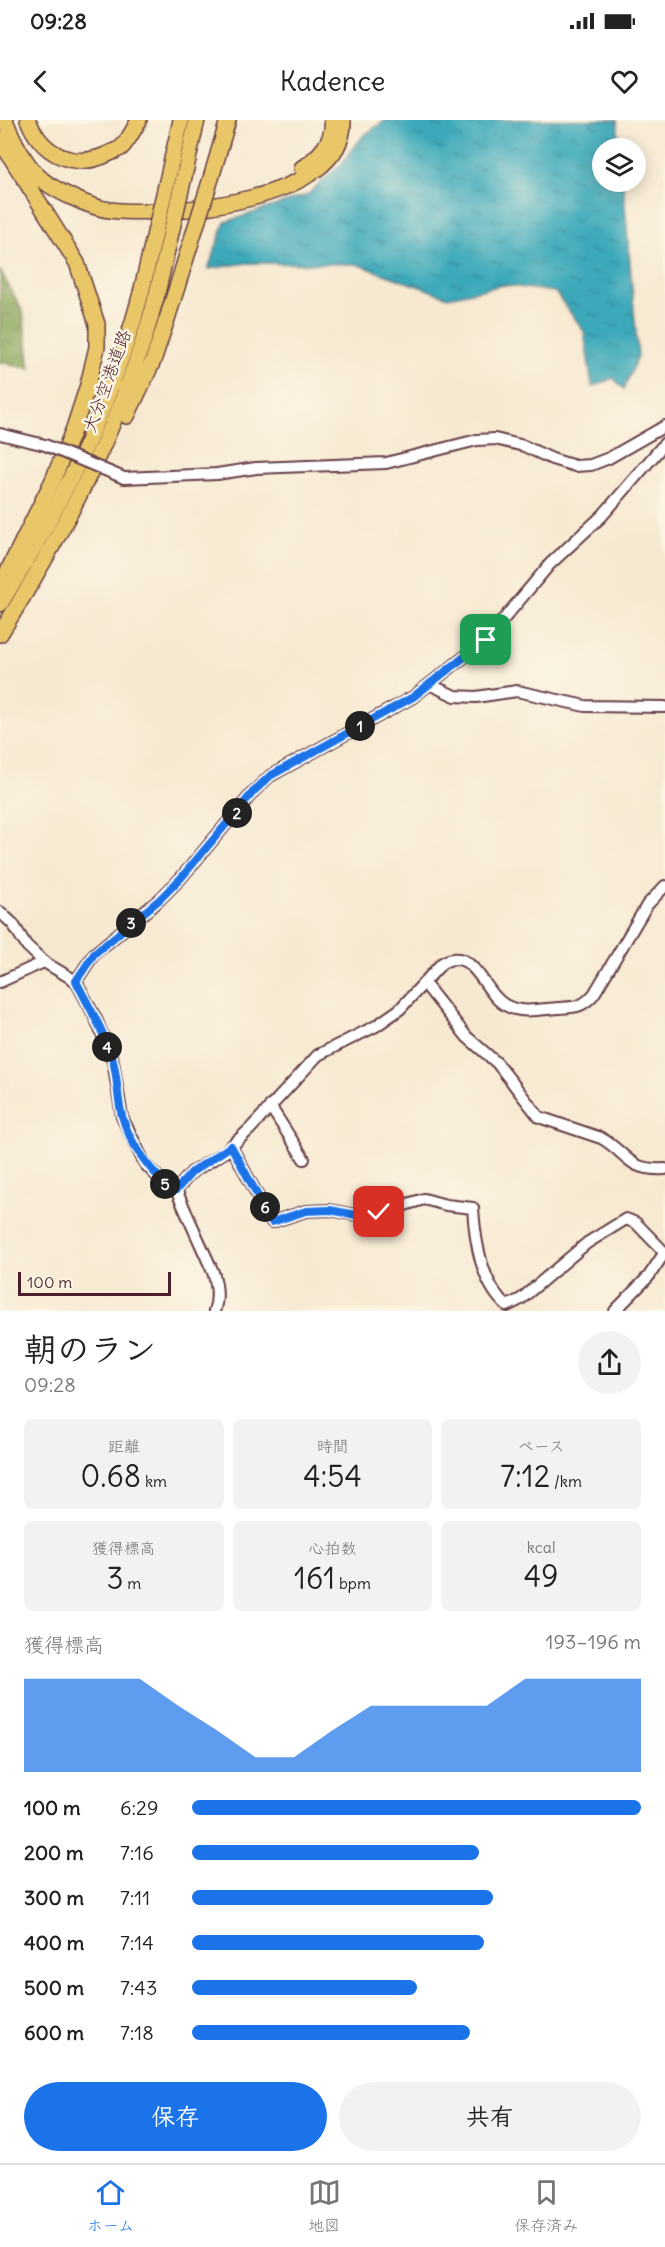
<!DOCTYPE html>
<html lang="ja">
<meta charset="utf-8">
<style>
:root{--surface:#fff;--page:#f2f2f2;--text:#222;--muted:#767676;--line:#e0e0e0;--accent:#1a73e8}
body{margin:0;font-family:Delius,"Klee One",sans-serif;background:var(--page);color:var(--text);height:100vh;display:flex;flex-direction:column;font-size:22px;white-space:nowrap}
*{box-sizing:border-box;margin:0}
p{font-size:20px;color:var(--muted)}
.icon{flex:none;width:33px;height:33px;fill:none;stroke:currentColor;stroke-width:2;stroke-linecap:round;stroke-linejoin:round}
.map{position:relative;height:1191px;overflow:hidden}
.details{display:flex;flex-direction:column;background:var(--surface);flex:1}
.details>*{flex:none}
.tools{position:absolute;left:592px;top:18px;display:grid;gap:12px}
.tools a{display:grid;place-items:center;width:54px;height:54px;border-radius:50%;background:var(--surface);box-shadow:0 3px 15px #0003;font-size:30px}
.scale{position:absolute;left:18px;bottom:15px;width:153px;box-sizing:border-box;padding-left:6px;border:3px solid #4a1f2b;border-top:0;font-size:16px;line-height:21px;white-space:nowrap;color:#4a1f2b;-webkit-text-stroke:4px #fcf5e5;paint-order:stroke}
.pin{position:absolute;display:grid;place-items:center;width:51px;height:51px;color:#fff;margin:-26px;border-radius:12px;box-shadow:0 3px 9px #0006}
.km{position:absolute;width:30px;height:30px;margin:-15px;border-radius:50%;background:#222;color:#fff;font-size:16px;line-height:30px;text-align:center}
.round{display:grid;place-items:center;flex:none;width:63px;height:63px;border-radius:32px;background:var(--page)}
.overview{display:flex;align-items:center;justify-content:space-between;height:102px;padding:0 24px}
h1{font-size:33px;font-weight:600;line-height:45px}
.stats{display:grid;grid-template-columns:repeat(3,1fr);gap:9px;height:102px;padding:6px 24px}
.stats div{display:grid;align-content:center;border-radius:9px;background:var(--page);text-align:center}
.stats b{font-size:30px;font-weight:600}
.stats small{font-size:16px;font-weight:400}
.stats p{font-size:16px}
.chart{height:168px;padding:12px 24px}
.chart p{display:flex;justify-content:space-between}
.chart svg{width:100%;height:108px;margin-top:6px;fill:var(--accent);opacity:.7}
.cta{display:flex;gap:12px;margin-top:auto;padding:12px 24px}
.cta a{flex:1;height:69px;border-radius:36px;background:var(--accent);color:#fff;font-size:24px;font-weight:600;line-height:69px;text-align:center}
.cta a+a{background:var(--page);color:var(--text)}
ul{padding:0 24px;list-style:none;font-size:20px}
li{display:grid;grid-template-columns:96px 72px 1fr;align-items:center;height:45px}
li i{height:15px;border-radius:8px;background:var(--accent)}
.status{display:flex;justify-content:space-between;align-items:center;height:42px;padding:0 30px;background:var(--surface);direction:ltr}
.status svg{height:16px;fill:currentColor}
header{display:flex;justify-content:space-between;align-items:center;height:78px;padding:0 24px;background:var(--surface);font-size:27px;font-weight:600}
.dock{display:flex;justify-content:space-around;align-items:center;height:84px;border-top:2px solid var(--line);background:var(--surface);font-size:16px;color:var(--muted)}
.dock a{display:grid;justify-items:center;gap:3px}
.dock .active{color:var(--accent)}
.map>svg:first-child{display:block}
.forest{fill:url(#forest-crowns);stroke:#686241;stroke-width:1.5}
.water{fill:url(#water-ripples);stroke:#426472;stroke-width:1.5}
.lines{fill:none;stroke-linecap:round;stroke-linejoin:round}
.minor-casing{stroke:#643d44;stroke-width:14}
.highway-casing{stroke:#643d44;stroke-width:18}
.minor{stroke:#fff;stroke-width:10}
.highway{stroke:#e9c769;stroke-width:15}
.minor-bridge-casing{stroke:#643d44;stroke-width:14;stroke-linecap:butt}
.highway-bridge-casing{stroke:#643d44;stroke-width:18;stroke-linecap:butt}
.minor-bridge{stroke:#fff;stroke-width:10}
.highway-bridge{stroke:#e9c769;stroke-width:15}
.route-casing{stroke:#fff;stroke-width:12}
.route{stroke:#1a73e8;stroke-width:8}
.labels{text-anchor:middle;stroke-width:5;stroke-linejoin:round;paint-order:stroke}
.street-label{font-size:18px;fill:#4a1f2b;stroke:#fcf5e5}
</style>
<div class="status"><b>09:28</b><svg viewBox="0 0 49 12"><path d="M0 12V9h3v3zM5 12V6h3v6zM10 12V3h3v9zM15 12V0h3v12zM26 1h20v11H26zM47 4h2v5h-2z"/></svg></div>
<header><svg class="icon" aria-label="back" viewBox="0 0 24 24"><path d="M15 5l-7 7 7 7"/></svg>Kadence<svg class="icon" aria-label="heart" viewBox="0 0 24 24"><path d="M12 20l-8-8c-3-5 5-10 8-4 3-6 11-1 8 4z"/></svg></header>
<div class="map">
<svg width="665" height="1191" viewBox="0 0 665 1191">
<defs>
<pattern id="forest-crowns" width="20" height="18" patternUnits="userSpaceOnUse" patternTransform="scale(1.5)"><rect width="20" height="18" fill="#86a457"/><path d="M2 6a3 3 0 1 1 6 0M12 15a3 3 0 1 1 6 0" fill="none" stroke="#708548"/></pattern>
<pattern id="water-ripples" width="26" height="14" patternUnits="userSpaceOnUse" patternTransform="scale(1.5)"><rect width="26" height="14" fill="#3ba9ba"/><path d="M2 4q2-2 4 0t4 0M15 11q2-2 4 0t4 0" fill="none" stroke="#348997"/></pattern>
</defs>
<rect width="100%" height="100%" fill="#fcf5e5"/>
<filter id="ink" filterUnits="userSpaceOnUse"><feTurbulence type="fractalNoise" baseFrequency=".0167" numOctaves="2"/><feDisplacementMap in="SourceGraphic" scale="12" xChannelSelector="R" yChannelSelector="G"/><feConvolveMatrix kernelMatrix="1 2 1 2 8 2 1 2 1" color-interpolation-filters="sRGB"/></filter>
<filter id="wash" filterUnits="userSpaceOnUse"><feTurbulence type="fractalNoise" baseFrequency=".008" numOctaves="4" result="noise"/><feDisplacementMap in="SourceGraphic" scale="24" xChannelSelector="R" yChannelSelector="G"/><feGaussianBlur stdDeviation="1.35" result="paint"/><feColorMatrix in="noise" values="0 0 0 0 0 0 0 0 0 0 0 0 0 0 0 0 0 1.4 0 .05"/><feComposite in="paint" operator="in"/></filter>
<g filter="url(#wash)">
<rect width="100%" height="100%" fill="#f7e9d1"/>
<path class="forest" d="M0 150 23 192 30 249 0 242Z"/>
<path class="water" d="M386 0H617L620 28H603V62H623L638 236 624 269 613 258 592 267 584 211 555 172 504 165 448 177 356 144 247 143 208 149 225 102 307 75 341 44 363 16Z"/>
</g>
<g filter="url(#ink)">
<g class="lines">
<defs>
<g id="minor">
<path d="M0 314 45 325"/>
<path d="M124 358 217 354 256 348 386 343 477 320 495 319 524 326 552 339 575 346 591 345 609 338 665 306"/>
<path d="M431 565 455 576 476 577 517 571 585 586 665 587"/>
<path d="M0 792 13 804 26 825 44 842 76 861 96 899 113 941 122 997 145 1044 165 1064 176 1070 213 1152C217 1165 219 1178 214 1191"/>
<path d="M76 861 94 834 159 780 181 758 254 671 270 656 413 577 486 520 550 444 602 396 665 323"/>
<path d="M0 862 44 842"/>
<path d="M424 863 467 917 497 943 539 997 601 1018C628 1033 626 1051 665 1049"/>
<path d="M270 986 304 1039"/>
<path d="M231 1026 272 1102 306 1091 330 1090 356 1095 379 1093 424 1079 446 1085 473 1088C475 1121 481 1164 507 1186L521 1179 587 1123 626 1099 636 1103 665 1133"/>
<path d="M176 1070 192 1052 225 1032 250 1009 318 935 376 906 400 889 442 843C475 824 483 875 507 886 522 894 542 889 558 888 575 887 582 888 594 874L647 785 665 766"/>
<path d="M615 1191 649 1156 665 1132"/>
</g>
<g id="highway">
<path d="M5 0C13 20 22 39 37 55 50 69 91 88 110 90 168 97 346 82 343 0"/>
<path d="M28 0C42 35 74 50 108 34 112 32 117 30 121 28 128 21 134 9 139 0"/>
<path d="M0 20 77 143 97 204V227L88 265 74 308 53 360 0 467"/>
<path d="M170 48 181 0"/>
<path d="M186 48 197 0"/>
<path d="M302 48C318 38 335 21 332 0"/>
<path d="M212 55 228 0"/>
<path d="M127 296 153 241 167 199"/>
<path d="M0 484C61 387 112 284 141 173"/>
<path d="M0 514C67 407 123 300 156 178"/>
</g>
</defs>
<use href="#minor" class="minor-casing"/>
<use href="#highway" class="highway-casing"/>
<use href="#minor" class="minor"/>
<use href="#highway" class="highway"/>
<defs>
<path id="minor-bridge" d="M45 325 124 358"/>
<g id="highway-bridge">
<path d="M141 173 170 48"/>
<path d="M156 178 186 48"/>
<path d="M167 199 212 55"/>
</g>
</defs>
<use href="#minor-bridge" class="minor-bridge-casing"/>
<use href="#highway-bridge" class="highway-bridge-casing"/>
<use href="#minor-bridge" class="minor-bridge"/>
<use href="#highway-bridge" class="highway-bridge"/>
</g>
</g>
<g class="lines" filter="url(#ink)">
<defs>
<path id="route" d="M379 1092 356 1095 330 1090 306 1091 272 1102 231 1026 192 1052 176 1070C151 1056 130 1023 122 996 117 978 118 959 113 941 105 913 89 887 76 861L94 834 159 780 181 758 254 671 270 656 413 577 486 520"/>
</defs>
<use href="#route" class="route-casing"/>
<use href="#route" class="route"/>
</g>
<g class="labels">
<g class="street-label">
<text transform="translate(107 261) rotate(-70)" y="6">大分空港道路</text>
</g>
</g>
</svg>
<div class="tools">
<a><svg class="icon" aria-label="layers" viewBox="0 0 24 24"><path d="M12 4l9 5-9 5-9-5zM3 14l9 5 9-5"/></svg></a>
</div>
<div class="scale">100 m</div>
<div class="pin" style="left:486px;top:520px;background:#1e9e55"><svg class="icon" aria-label="arrive" viewBox="0 0 24 24"><path d="M6 21V4h12l-3 4 3 4H6"/></svg></div>
<div class="pin" style="left:379px;top:1092px;background:#d93025"><svg class="icon" aria-label="check" viewBox="0 0 24 24"><path d="M5 12l5 5 9-10"/></svg></div>
<b class="km" style="left:360px;top:606px">1</b>
<b class="km" style="left:237px;top:693px">2</b>
<b class="km" style="left:131px;top:803px">3</b>
<b class="km" style="left:107px;top:927px">4</b>
<b class="km" style="left:165px;top:1064px">5</b>
<b class="km" style="left:265px;top:1087px">6</b>
</div>
<section class="details">
<div class="overview"><div><h1>朝のラン</h1><p>09:28</p></div><a class="round"><svg class="icon" aria-label="share" viewBox="0 0 24 24"><path d="M12 15V3M7 8l5-5 5 5M5 13v7h14v-7"/></svg></a></div>
<div class="stats">
<div><p>距離</p><b>0.68<small> km</small></b></div>
<div><p>時間</p><b>4:54</b></div>
<div><p>ペース</p><b>7:12<small> /km</small></b></div>
</div>
<div class="stats">
<div><p>獲得標高</p><b>3<small> m</small></b></div>
<div><p>心拍数</p><b>161<small> bpm</small></b></div>
<div><p>kcal</p><b>49</b></div>
</div>
<div class="chart"><p><span>獲得標高</span>193–196 m</p>
<svg viewBox="0 0 160 44" preserveAspectRatio="none"><path d="M0 44V6L10 6L20 6L30 6L40 17L50 27L60 38L70 38L80 27L90 17L100 17L110 17L120 17L130 6L140 6L150 6L160 6V44z"/></svg>
</div>
<ul>
<li><b>100 m</b>6:29<i style="width:100%"></i></li>
<li><b>200 m</b>7:16<i style="width:64%"></i></li>
<li><b>300 m</b>7:11<i style="width:67%"></i></li>
<li><b>400 m</b>7:14<i style="width:65%"></i></li>
<li><b>500 m</b>7:43<i style="width:50%"></i></li>
<li><b>600 m</b>7:18<i style="width:62%"></i></li>
</ul>
<div class="cta"><a>保存</a><a>共有</a></div>
</section>
<nav class="dock">
<a class="active"><svg class="icon" aria-label="home" viewBox="0 0 24 24"><path d="M3 11l9-7 9 7M6 9v11h12V9"/></svg>ホーム</a>
<a><svg class="icon" aria-label="map" viewBox="0 0 24 24"><path d="M3 6l6-2 6 2 6-2v14l-6 2-6-2-6 2zM9 4v14M15 6v14"/></svg>地図</a>
<a><svg class="icon" aria-label="saved" viewBox="0 0 24 24"><path d="M7 4h10v16l-5-4-5 4z"/></svg>保存済み</a>
</nav>
